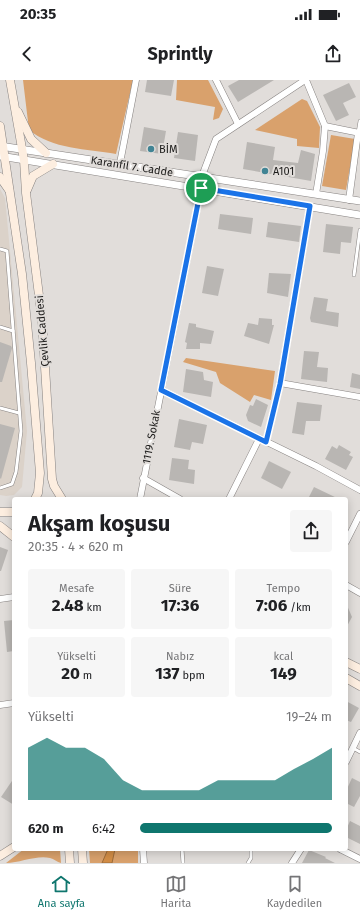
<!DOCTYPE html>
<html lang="tr">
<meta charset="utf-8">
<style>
:root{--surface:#fff;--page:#f6f6f6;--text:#202124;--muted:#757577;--line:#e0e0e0;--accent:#0f766e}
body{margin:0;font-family:"Fira Sans",sans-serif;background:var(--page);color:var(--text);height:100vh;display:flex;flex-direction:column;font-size:15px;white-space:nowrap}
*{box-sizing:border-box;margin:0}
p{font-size:13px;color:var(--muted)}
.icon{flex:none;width:22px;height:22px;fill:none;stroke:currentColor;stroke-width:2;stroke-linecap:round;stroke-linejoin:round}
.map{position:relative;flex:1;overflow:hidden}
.details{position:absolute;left:12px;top:417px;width:336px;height:354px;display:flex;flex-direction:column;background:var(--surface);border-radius:4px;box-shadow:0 2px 10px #0003}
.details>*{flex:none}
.pin{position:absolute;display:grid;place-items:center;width:34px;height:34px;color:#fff;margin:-17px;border:2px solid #fff;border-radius:50%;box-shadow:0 1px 4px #0007}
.round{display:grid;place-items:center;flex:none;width:42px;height:42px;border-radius:4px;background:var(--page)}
.head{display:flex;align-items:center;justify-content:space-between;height:68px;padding:0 16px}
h1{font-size:22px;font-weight:700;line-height:30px}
.stats{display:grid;grid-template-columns:repeat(3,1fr);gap:6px;height:68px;padding:4px 16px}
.stats div{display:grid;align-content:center;border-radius:4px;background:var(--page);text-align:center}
.stats b{font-size:17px;font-weight:700}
.stats small{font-size:11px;font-weight:400}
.stats p{font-size:11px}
.chart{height:112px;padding:8px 16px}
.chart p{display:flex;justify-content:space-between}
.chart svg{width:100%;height:72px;margin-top:4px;fill:var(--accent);opacity:.7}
ul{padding:0 16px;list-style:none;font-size:13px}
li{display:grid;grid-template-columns:64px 48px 1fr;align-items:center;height:30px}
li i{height:10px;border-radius:5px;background:var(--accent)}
.status{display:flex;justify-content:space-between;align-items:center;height:28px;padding:0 20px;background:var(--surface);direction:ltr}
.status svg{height:11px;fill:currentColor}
header{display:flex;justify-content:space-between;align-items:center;height:52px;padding:0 16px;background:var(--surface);font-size:18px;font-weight:700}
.menu{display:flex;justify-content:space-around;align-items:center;height:56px;border-top:1px solid var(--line);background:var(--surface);font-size:11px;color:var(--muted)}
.menu a{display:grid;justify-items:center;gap:2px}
.menu .active{color:var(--accent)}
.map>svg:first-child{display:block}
.built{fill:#dbd2c9}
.green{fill:#d9a16c}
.water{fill:#d28d46;stroke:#9c6b39}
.building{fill:#b9b6b3}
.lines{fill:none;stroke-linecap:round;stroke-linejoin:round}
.service-casing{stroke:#868280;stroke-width:4}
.minor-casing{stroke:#868280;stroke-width:7}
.tertiary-casing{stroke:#868280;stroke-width:8}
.secondary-casing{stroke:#868280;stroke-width:9}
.service{stroke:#fff;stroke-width:3}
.minor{stroke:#fff;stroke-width:6}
.tertiary{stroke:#fff;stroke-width:7}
.secondary{stroke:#fdeee0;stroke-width:8}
.route-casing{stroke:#fff;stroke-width:8}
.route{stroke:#1a73e8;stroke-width:5}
.poi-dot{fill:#418494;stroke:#e1ddda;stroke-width:1.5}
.labels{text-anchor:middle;stroke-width:4;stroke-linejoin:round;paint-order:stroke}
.poi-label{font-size:11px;fill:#1d1c1b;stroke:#e1ddda;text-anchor:start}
.street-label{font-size:11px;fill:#1d1c1b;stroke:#e1ddda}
</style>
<div class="status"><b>20:35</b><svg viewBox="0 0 49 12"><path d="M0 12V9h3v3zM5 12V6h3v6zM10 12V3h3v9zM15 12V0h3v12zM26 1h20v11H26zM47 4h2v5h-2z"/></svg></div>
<header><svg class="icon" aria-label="back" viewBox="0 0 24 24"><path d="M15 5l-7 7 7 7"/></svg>Sprintly<svg class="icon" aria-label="share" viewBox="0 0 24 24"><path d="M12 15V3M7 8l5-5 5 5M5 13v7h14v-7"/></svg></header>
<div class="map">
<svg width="360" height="783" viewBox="0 0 360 783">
<rect width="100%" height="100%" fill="#e1ddda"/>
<path class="built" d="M0 109 5 118 27 351 22 407 14 415 6 416 0 415Z"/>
<g class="green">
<path d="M23 0H133L116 74C87 69 52 69 29 50Z"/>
<path d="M177 0H208L223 29 219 38 213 40 215 27 176 20Z"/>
<path d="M302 19 307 21 320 47 319 68 297 66V59L255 50Z"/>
<path d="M331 55 355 59 346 110 322 106Z"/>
<path d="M186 278 275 291 271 320 254 315 250 322 220 303 216 292 183 282Z"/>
<path d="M24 769H60L61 783C57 782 54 779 50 778 36 775 20 783 6 783Z"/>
<path d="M89 769H138V783H90Z"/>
</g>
<path class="water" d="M108 769H115L112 783H102Z"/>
<g class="building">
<path d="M147 0H174L171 16 145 12Z"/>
<path d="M239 0H274L238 22 228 6Z"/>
<path d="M349 3 356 17 343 23 349 35 336 41 323 15Z"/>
<path d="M144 47 166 51 162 74 140 71Z"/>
<path d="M178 52 198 55 195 81 174 78Z"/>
<path d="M247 62 275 67 273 80 298 83 301 70 315 74 311 101 243 89Z"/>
<path d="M220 134 253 138 251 154 218 149Z"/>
<path d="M268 142 301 146 299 162 266 157Z"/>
<path d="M326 144 353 147 351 163 341 162 340 174 323 172Z"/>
<path d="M207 186 224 189 218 216 202 213Z"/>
<path d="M269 193 291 194 288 217 267 213Z"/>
<path d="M314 217 328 219 326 231 339 233 338 247 311 242 310 238Z"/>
<path d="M259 238 272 239V245H274L269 264 244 256 248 243 258 245Z"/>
<path d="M189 243 196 244V247L214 251 211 264 200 263V269H186L187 263 185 262Z"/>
<path d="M0 262 11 266 12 268 2 302H0Z"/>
<path d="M304 271 319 272 317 287 328 288 327 302 301 299Z"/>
<path d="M186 289 203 292 204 300 213 302 211 317 183 312Z"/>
<path d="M352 293 360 295V309L350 307Z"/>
<path d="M256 319 268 325 261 347 248 341 246 335 250 325 253 326Z"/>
<path d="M297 322 322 325 320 341H306L304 355 292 353Z"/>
<path d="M179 339 207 345 203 364 192 362 190 370 174 367Z"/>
<path d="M0 344 15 348 1 399 0 398Z"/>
<path d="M339 365 351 372 349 375 353 377 346 390 325 379 332 366 337 369Z"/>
<path d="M172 378 189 380 188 389 195 390 194 404 169 400Z"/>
<path d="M269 381 291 392 282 409 261 398Z"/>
<path d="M314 407 339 419H308Z"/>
<path d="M0 467 8 470 1 491H0Z"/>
<path d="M346 523 352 537 346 548Z"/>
<path d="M14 540V571L7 572 4 541Z"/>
<path d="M346 621 359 628 351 642 346 640Z"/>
<path d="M14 698V725L1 717Z"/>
<path d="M352 698 360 702V716L354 727 346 723V711Z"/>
<path d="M350 741 360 746V764L346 757V750Z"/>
<path d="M309 770 326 777 325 778 335 783H302Z"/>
</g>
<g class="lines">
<defs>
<g id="service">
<path d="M358 53 360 41"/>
<path d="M0 169 7 171 21 351 16 392 12 404 0 408"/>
<path d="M354 195 360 150"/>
<path d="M0 247 13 251"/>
<path d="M0 328 19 333"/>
<path d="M353 668 360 672"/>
<path d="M182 769 183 783"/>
<path d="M248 783 251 778V769"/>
</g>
<g id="minor">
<path d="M216 0 238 44"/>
<path d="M306 0 325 46 323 71 316 114"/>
<path d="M325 46 360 53"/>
<path d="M120 83 136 0"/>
<path d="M202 96 216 59 305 0"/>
<path d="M349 120 358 53"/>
<path d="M280 303 360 317"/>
<path d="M161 310 316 386 360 410"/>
<path d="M266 362 280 303 310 126"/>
<path d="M143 398 180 419"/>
<path d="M140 419 201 108"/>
<path d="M229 419 259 359"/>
<path d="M346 462 360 434"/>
<path d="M346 505 360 513"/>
<path d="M0 519 14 517"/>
<path d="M0 625 14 623"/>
<path d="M346 682 360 653"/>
<path d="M143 769 144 783"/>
<path d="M340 769 360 779"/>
<path d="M292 783 301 769"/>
</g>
<g id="tertiary">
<path d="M0 66 360 121"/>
<path d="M0 76 360 135"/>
</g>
<g id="secondary">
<path d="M10 0 24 80 26 113 42 239 52 399 54 406 62 419"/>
<path d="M18 32 31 59 46 73"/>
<path d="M0 46 22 194 31 283 40 393 38 413 35 419"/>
<path d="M0 97 9 110"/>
<path d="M27 110 33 96 53 84"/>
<path d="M0 432H14"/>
<path d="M0 446 14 457"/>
<path d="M346 582 360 589"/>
<path d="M346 598 360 606"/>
<path d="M69 769 70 783"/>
<path d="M82 769 83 783"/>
<path d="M0 776 14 767"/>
</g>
</defs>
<use href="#service" class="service-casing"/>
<use href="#minor" class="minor-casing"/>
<use href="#tertiary" class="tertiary-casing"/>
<use href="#secondary" class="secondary-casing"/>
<use href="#service" class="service"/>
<use href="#minor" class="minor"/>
<use href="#tertiary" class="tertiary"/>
<use href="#secondary" class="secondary"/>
</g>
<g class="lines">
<defs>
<path id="route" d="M201 108 310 126 280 304 266 362 161 310Z"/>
</defs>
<use href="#route" class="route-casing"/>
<use href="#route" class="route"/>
</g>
<g class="poi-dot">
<circle cx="151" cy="69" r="4"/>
<circle cx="265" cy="91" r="4"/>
</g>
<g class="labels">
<g class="poi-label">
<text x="159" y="73">BİM</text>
<text x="273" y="95">A101</text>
</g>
<g class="street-label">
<text transform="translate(132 86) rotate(9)" y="4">Karanfil 7. Cadde</text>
<text transform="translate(42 251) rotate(-95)" y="4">Çevlik Caddesi</text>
<text transform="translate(151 357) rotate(-79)" y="4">1119. Sokak</text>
</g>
</g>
</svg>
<div class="pin" style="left:201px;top:108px;background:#1e9e55"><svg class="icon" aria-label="arrive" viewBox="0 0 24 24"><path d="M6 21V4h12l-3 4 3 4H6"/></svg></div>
<section class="details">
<div class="head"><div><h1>Akşam koşusu</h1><p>20:35 · 4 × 620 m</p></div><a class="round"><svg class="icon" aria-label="share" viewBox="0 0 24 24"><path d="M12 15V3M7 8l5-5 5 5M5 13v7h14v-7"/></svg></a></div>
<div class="stats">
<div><p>Mesafe</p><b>2.48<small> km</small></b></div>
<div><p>Süre</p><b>17:36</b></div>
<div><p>Tempo</p><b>7:06<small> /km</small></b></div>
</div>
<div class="stats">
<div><p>Yükselti</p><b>20<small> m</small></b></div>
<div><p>Nabız</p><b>137<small> bpm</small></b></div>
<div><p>kcal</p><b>149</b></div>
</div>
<div class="chart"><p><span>Yükselti</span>19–24 m</p>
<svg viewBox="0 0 160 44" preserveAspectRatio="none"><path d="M0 44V12L10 6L20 12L30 12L40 19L50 32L60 38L70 38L80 38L90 38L100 32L110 32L120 32L130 32L140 25L150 19L160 12V44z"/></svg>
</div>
<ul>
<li><b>620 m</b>6:42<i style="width:100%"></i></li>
</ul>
</section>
</div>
<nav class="menu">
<a class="active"><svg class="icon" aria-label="home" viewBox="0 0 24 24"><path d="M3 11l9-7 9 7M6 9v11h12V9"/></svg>Ana sayfa</a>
<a><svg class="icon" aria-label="map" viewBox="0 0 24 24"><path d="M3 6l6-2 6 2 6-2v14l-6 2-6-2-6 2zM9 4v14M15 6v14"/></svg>Harita</a>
<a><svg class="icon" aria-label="saved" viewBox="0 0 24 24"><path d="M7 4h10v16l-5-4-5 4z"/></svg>Kaydedilen</a>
</nav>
